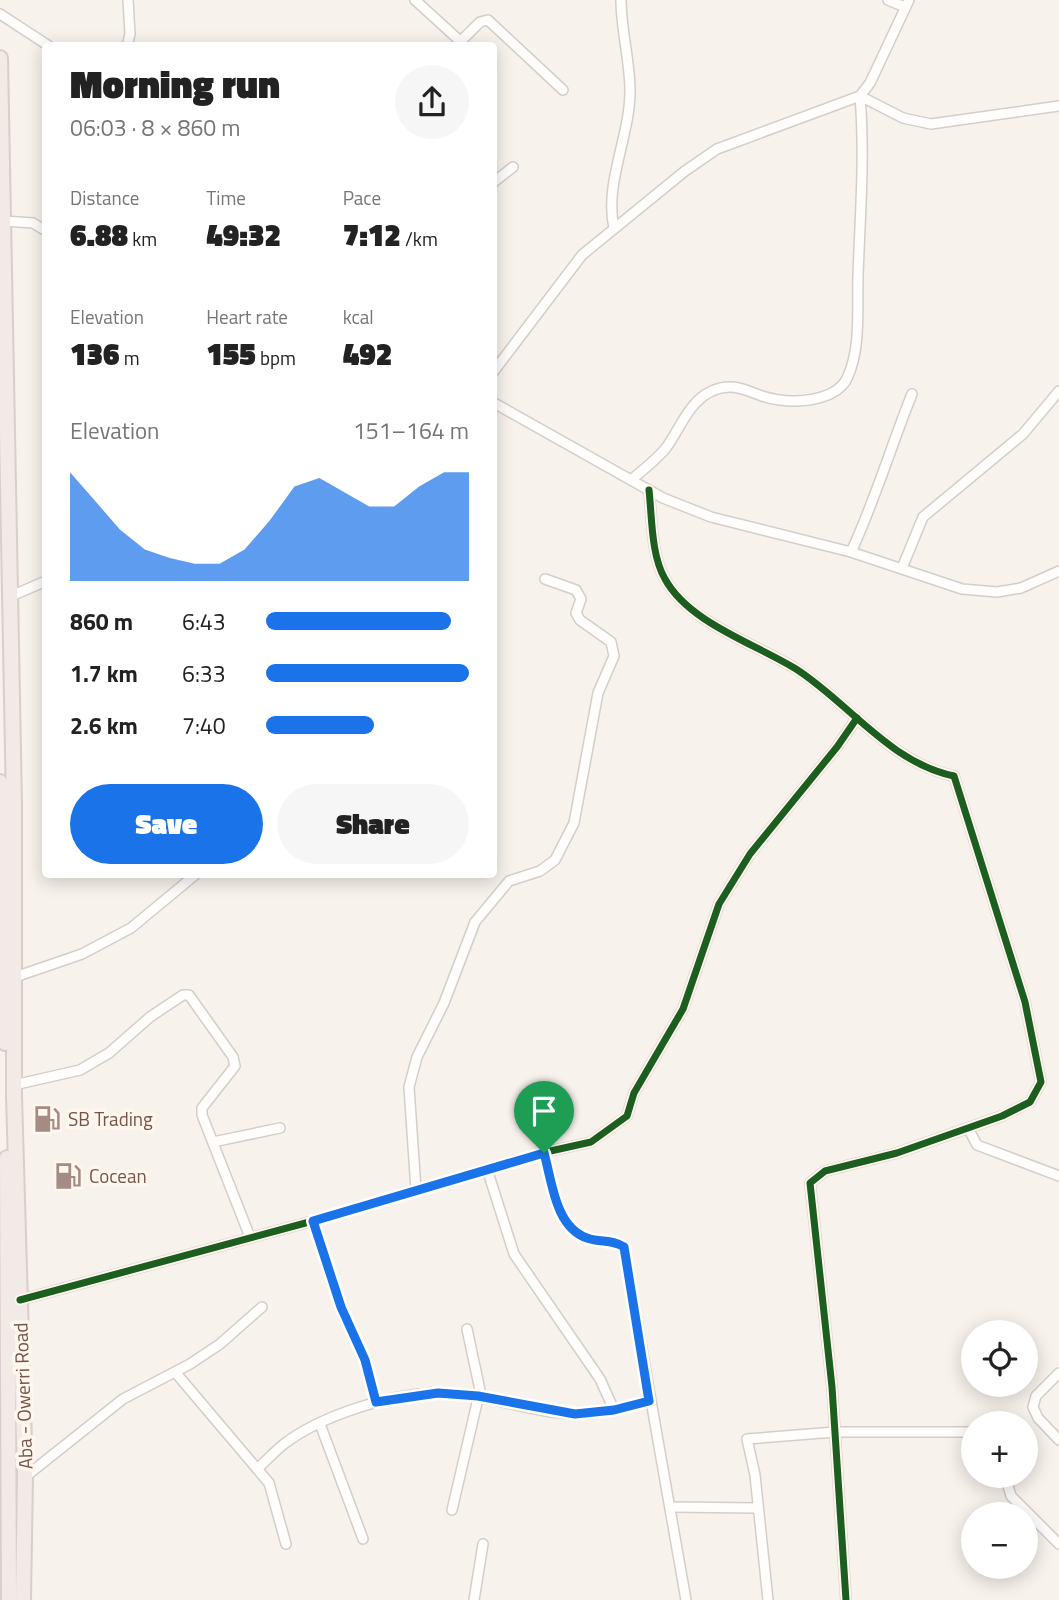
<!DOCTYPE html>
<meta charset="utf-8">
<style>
:root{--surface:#fff;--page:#f6f6f6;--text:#222;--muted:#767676;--accent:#1a73e8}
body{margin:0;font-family:"Titillium Web",sans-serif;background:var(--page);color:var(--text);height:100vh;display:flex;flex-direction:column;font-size:26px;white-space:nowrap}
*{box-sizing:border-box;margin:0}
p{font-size:23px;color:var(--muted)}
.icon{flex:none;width:38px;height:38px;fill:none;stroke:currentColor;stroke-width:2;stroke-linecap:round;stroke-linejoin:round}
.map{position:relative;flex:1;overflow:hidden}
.side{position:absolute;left:42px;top:42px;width:455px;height:836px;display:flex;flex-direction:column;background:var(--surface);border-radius:7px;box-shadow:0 4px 18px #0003}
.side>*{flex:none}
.buttons{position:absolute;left:961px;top:1320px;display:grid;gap:14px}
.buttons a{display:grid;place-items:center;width:77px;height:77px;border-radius:50%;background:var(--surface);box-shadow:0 4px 18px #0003;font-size:35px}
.pin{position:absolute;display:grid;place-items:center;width:60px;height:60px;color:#fff;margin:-72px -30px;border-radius:50% 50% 50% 0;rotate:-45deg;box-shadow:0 0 7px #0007}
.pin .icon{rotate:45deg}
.round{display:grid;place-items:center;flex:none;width:74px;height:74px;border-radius:37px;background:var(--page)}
.head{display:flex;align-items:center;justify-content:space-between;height:119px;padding:0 28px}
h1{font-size:38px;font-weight:800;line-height:52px}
.metrics{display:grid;grid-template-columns:repeat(3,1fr);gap:10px;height:119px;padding:7px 28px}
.metrics div{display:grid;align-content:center}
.metrics b{font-size:30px;font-weight:800}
.metrics small{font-size:19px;font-weight:400}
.metrics p{font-size:19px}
.chart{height:196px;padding:14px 28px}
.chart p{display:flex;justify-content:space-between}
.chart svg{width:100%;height:126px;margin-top:7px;fill:var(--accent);opacity:.7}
.primary-button{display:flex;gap:14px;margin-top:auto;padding:14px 28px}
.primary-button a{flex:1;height:80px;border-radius:42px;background:var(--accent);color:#fff;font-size:28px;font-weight:800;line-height:80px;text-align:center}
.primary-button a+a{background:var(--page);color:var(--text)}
ul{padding:0 28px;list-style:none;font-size:23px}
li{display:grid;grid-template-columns:112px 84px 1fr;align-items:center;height:52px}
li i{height:18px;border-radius:9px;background:var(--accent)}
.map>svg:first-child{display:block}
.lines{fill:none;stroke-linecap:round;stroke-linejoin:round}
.minor-casing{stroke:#d6cdc8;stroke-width:12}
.trunk-casing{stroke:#d9ceca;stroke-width:18}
.minor{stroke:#fefdfc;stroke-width:9}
.trunk{stroke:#f2eae6;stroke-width:14}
.cycleway-casing{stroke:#fff6ed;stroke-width:11}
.cycleway{stroke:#1b5e20;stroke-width:7}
.route-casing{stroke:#fff;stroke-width:14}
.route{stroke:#1a73e8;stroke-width:9}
.labels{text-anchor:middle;stroke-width:7;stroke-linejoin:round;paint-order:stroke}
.poi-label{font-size:19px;fill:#77544b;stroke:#fff6ed;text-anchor:start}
.street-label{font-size:19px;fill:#77544b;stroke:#fff6ed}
</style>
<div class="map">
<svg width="1059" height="1600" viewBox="0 0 1059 1600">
<rect width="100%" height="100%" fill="#f8f2ec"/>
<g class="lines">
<defs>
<g id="minor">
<path d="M415 0 460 41"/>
<path d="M888 0 905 7"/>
<path d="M0 14 49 46"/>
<path d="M127 46 130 34 128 0"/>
<path d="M456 46 480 22 488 20 563 90"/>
<path d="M860 96 903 118 931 124 1059 106"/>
<path d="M494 182 513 167"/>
<path d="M4 221 33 223 46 231"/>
<path d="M614 228C604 183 630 137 630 91 630 61 621 30 621 0"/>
<path d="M494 371 582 255 685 171 717 149 860 96 870 83 909 0"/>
<path d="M494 403 663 498 711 517 851 552 962 589 997 592 1021 588 1059 571"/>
<path d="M631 480C643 470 656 460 666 448 680 429 689 401 712 391 731 382 745 390 762 396 783 403 809 403 830 394 838 390 845 385 848 376 861 347 857 308 858 276 860 216 865 156 860 96"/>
<path d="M649 490C652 517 651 555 665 579 689 623 756 644 796 669 849 703 890 763 954 776L1025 1002 1041 1082 1030 1102 1002 1116 897 1153 825 1171 810 1183 832 1387 846 1600"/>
<path d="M851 552C875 501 891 446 912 394"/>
<path d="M902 568 923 517 1023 434 1059 391"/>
<path d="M9 597 46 581"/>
<path d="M15 977 82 954 131 928 195 875"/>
<path d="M14 1085 80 1070 109 1053 150 1017 183 995H189L233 1057 235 1066 202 1108V1115L250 1237"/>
<path d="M968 1128 977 1145 1059 1176"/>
<path d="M213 1142 280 1128"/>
<path d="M544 1152C552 1181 555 1227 587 1238 601 1243 612 1239 624 1247L686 1600"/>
<path d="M487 1169 514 1254 600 1379 614 1410"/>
<path d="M416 1190 409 1087 417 1057 444 1003 475 922 509 881 540 871 555 860 574 823 598 693 614 656 611 642 580 620 576 613 581 599 576 590 545 579"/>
<path d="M313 1221 341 1307 365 1360 376 1402"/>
<path d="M20 1300 324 1218 537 1154 591 1142 627 1116 634 1093 683 1009 719 904 750 854 837 747 857 718"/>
<path d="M175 1372 269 1483 286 1544"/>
<path d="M1059 1373 1036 1396 1033 1407 1038 1418 1059 1440"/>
<path d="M320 1424 363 1539"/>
<path d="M257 1469C266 1461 275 1451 284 1444 322 1415 392 1393 439 1393 486 1393 530 1413 576 1414 601 1414 625 1407 649 1401"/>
<path d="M1005 1475 1011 1496 1059 1544"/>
<path d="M25 1477 123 1399 190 1364 220 1344 262 1307"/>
<path d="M670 1507 758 1508"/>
<path d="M452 1510 480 1390 467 1329"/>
<path d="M474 1600 483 1544"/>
<path d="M768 1600 755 1475 747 1439 835 1432H973"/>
</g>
<g id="trunk">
<path d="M0 58 14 805V1096L25 1477 23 1600"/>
<path d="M0 782 5 1043"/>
<path d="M7 1158 9 1600"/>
</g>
</defs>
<use href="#minor" class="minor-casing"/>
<use href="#trunk" class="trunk-casing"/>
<use href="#minor" class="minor"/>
<use href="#trunk" class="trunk"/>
<defs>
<g id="cycleway">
<path d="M649 490C652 517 651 555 665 579 689 623 756 644 796 669 849 703 890 763 954 776L1025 1002 1041 1082 1030 1102 1002 1116 897 1153 825 1171 810 1183 832 1387 846 1600"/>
<path d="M20 1300 324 1218 537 1154 591 1142 627 1116 634 1093 683 1009 719 904 750 854 837 747 857 718"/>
</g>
</defs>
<use href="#cycleway" class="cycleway-casing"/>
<use href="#cycleway" class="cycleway"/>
</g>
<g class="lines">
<defs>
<path id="route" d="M544 1153C552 1181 555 1227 587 1238 601 1243 612 1239 624 1247L649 1401 614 1410 575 1414 478 1396 438 1393 376 1402 365 1360 341 1307 313 1221Z"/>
</defs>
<use href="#route" class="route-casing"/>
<use href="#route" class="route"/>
</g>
<defs>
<symbol id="fuel-bare" viewBox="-9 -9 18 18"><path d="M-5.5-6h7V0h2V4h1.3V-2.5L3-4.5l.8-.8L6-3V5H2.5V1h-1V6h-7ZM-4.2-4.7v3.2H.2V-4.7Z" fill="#a48b83" stroke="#fff6ed" stroke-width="2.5" paint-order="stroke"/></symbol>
</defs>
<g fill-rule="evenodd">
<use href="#fuel-bare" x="28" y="1100" width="38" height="38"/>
<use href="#fuel-bare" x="49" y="1157" width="38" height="38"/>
</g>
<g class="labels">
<g class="poi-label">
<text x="68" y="1126">SB Trading</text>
<text x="89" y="1183">Cocean</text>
</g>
<g class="street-label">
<text transform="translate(23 1396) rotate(-92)" y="7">Aba - Owerri Road</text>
</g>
</g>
</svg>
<div class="buttons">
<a><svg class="icon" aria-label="locate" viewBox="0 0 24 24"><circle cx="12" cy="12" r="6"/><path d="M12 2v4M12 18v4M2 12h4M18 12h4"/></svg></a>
<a>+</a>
<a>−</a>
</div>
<div class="pin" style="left:544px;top:1153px;background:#1e9e55"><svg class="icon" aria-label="arrive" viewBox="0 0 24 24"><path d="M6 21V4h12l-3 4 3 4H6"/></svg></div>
<section class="side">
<div class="head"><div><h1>Morning run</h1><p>06:03 · 8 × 860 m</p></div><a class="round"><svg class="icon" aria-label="share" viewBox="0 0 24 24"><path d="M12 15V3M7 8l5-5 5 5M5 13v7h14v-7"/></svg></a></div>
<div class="metrics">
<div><p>Distance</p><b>6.88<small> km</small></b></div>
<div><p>Time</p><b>49:32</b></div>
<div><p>Pace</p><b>7:12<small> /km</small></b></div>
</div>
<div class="metrics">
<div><p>Elevation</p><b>136<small> m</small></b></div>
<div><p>Heart rate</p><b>155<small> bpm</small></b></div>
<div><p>kcal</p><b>492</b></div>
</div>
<div class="chart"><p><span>Elevation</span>151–164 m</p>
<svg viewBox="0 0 160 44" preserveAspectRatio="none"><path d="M0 44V6L10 16L20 26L30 33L40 36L50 38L60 38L70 33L80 23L90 11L100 8L110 13L120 18L130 18L140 11L150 6L160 6V44z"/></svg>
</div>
<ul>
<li><b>860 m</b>6:43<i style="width:91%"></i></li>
<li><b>1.7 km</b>6:33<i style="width:100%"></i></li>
<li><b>2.6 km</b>7:40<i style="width:53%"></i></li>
</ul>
<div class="primary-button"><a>Save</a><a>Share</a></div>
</section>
</div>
